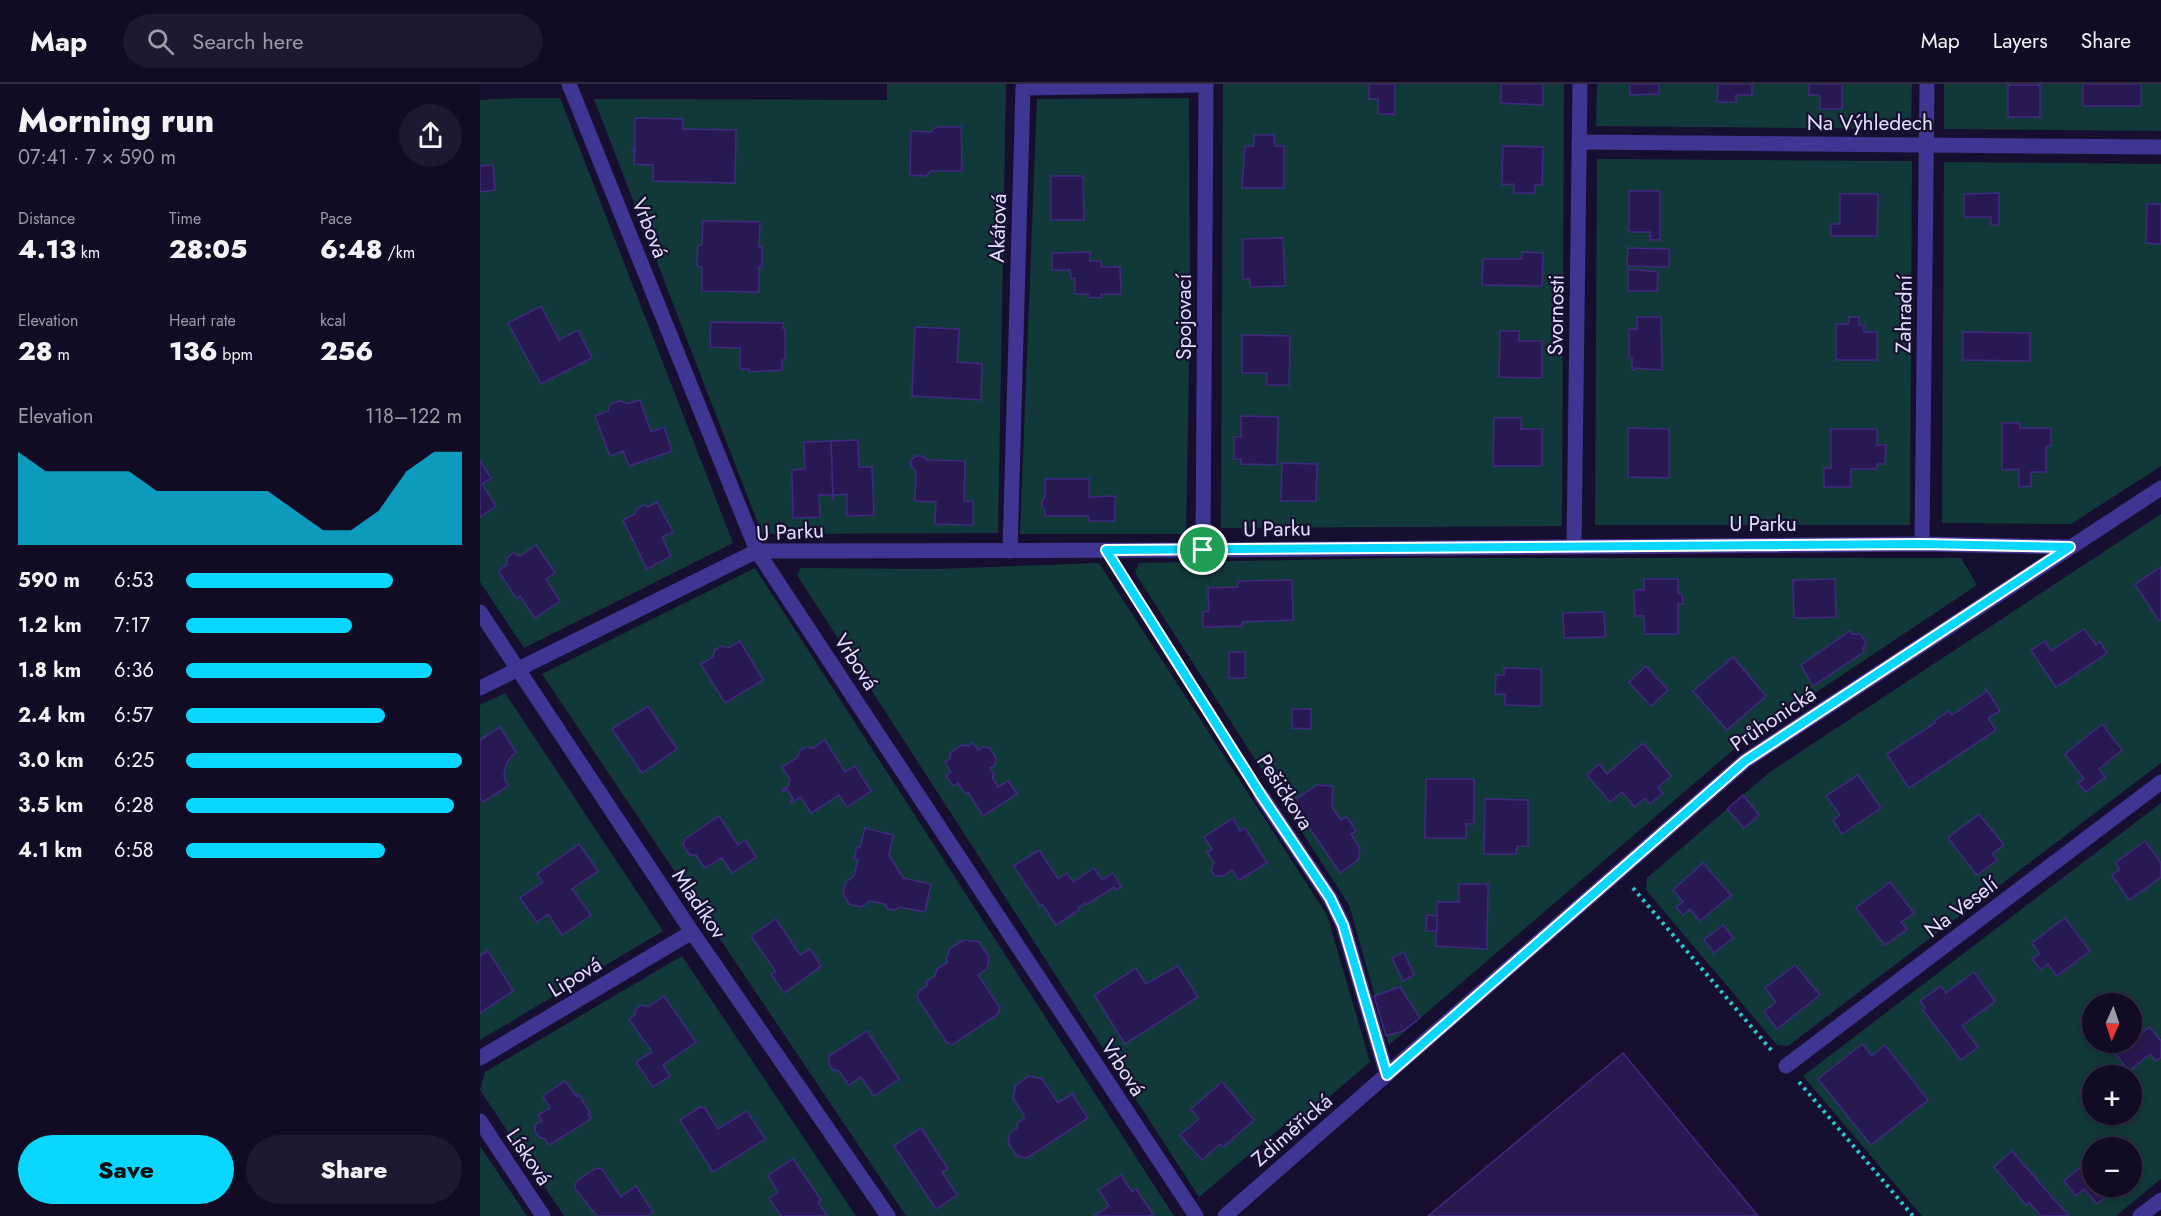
<!DOCTYPE html>
<meta charset="utf-8">
<style>
:root{--surface:#110b23;--page:#1e1930;--text:#f1f3f6;--muted:#9c9ba6;--line:#302b41;--accent:#0ad7ff}
body{margin:0;font-family:Jost,sans-serif;background:var(--page);color:var(--text);height:100vh;display:flex;flex-direction:column;font-size:22px;white-space:nowrap}
*{box-sizing:border-box;margin:0}
p{font-size:20px;color:var(--muted)}
.icon{flex:none;width:33px;height:33px;fill:none;stroke:currentColor;stroke-width:2;stroke-linecap:round;stroke-linejoin:round}
.map{position:relative;flex:1;overflow:hidden}
.details{display:flex;flex-direction:column;background:var(--surface);width:480px}
.details>*{flex:none}
.needle{width:39px;rotate:183deg}
.controls{position:absolute;left:1602px;top:909px;display:grid;gap:12px}
.controls a{display:grid;place-items:center;width:60px;height:60px;border-radius:50%;background:var(--surface);box-shadow:0 3px 15px #0003,0 0 0 2px var(--line);font-size:30px}
.pin{position:absolute;display:grid;place-items:center;width:51px;height:51px;color:#fff;margin:-26px;border:3px solid #fff;border-radius:50%;box-shadow:0 2px 6px #0007}
.round{display:grid;place-items:center;flex:none;width:63px;height:63px;border-radius:32px;background:var(--page)}
.overview{display:flex;align-items:center;justify-content:space-between;height:102px;padding:0 18px}
h1{font-size:33px;font-weight:800;line-height:45px}
.metrics{display:grid;grid-template-columns:repeat(3,1fr);gap:9px;height:102px;padding:6px 18px}
.metrics div{display:grid;align-content:center}
.metrics b{font-size:26px;font-weight:800}
.metrics small{font-size:16px;font-weight:400}
.metrics p{font-size:16px}
.chart{height:168px;padding:12px 18px}
.chart p{display:flex;justify-content:space-between}
.chart svg{width:100%;height:108px;margin-top:6px;fill:var(--accent);opacity:.7}
.button{display:flex;gap:12px;margin-top:auto;padding:12px 18px}
.button a{flex:1;height:69px;border-radius:36px;background:var(--accent);color:#111;font-size:24px;font-weight:800;line-height:69px;text-align:center}
.button a+a{background:var(--page);color:var(--text)}
ul{padding:0 18px;list-style:none;font-size:20px}
li{display:grid;grid-template-columns:96px 72px 1fr;align-items:center;height:45px}
li i{height:15px;border-radius:8px;background:var(--accent)}
header{display:flex;align-items:center;gap:36px;box-sizing:border-box;height:84px;padding:0 30px;background:var(--surface);border-bottom:2px solid var(--line)}
header strong{font-size:28px}
nav{display:flex;gap:33px;margin-inline-start:auto;font-size:21px}
.search{width:420px;height:54px;background:var(--page);display:flex;align-items:center;gap:15px;box-sizing:border-box;padding:0 21px;border-radius:33px;color:var(--muted);font-size:22px}
main{display:flex;flex:1;min-height:0}
.map>svg:first-child{display:block}
.green{fill:#12393a;fill-rule:evenodd}
.building{fill:#291952;stroke:#402981;stroke-width:1.5}
.lines{fill:none;stroke-linecap:round;stroke-linejoin:round}
.path{stroke:#24cccc;stroke-width:4;stroke-dasharray:3 4.5;stroke-linecap:butt}
.minor{stroke:#3f3693;stroke-width:15}
.route-casing{stroke:#fff;stroke-width:12}
.route{stroke:#0ad7ff;stroke-width:8}
.labels{text-anchor:middle;stroke-width:4.5;stroke-linejoin:round;paint-order:stroke}
.street-label{font-size:21px;fill:#e4deff;stroke:#170f2f}
</style>
<header>
<strong>Map</strong>
<div class="search"><svg class="icon" aria-label="search" viewBox="0 0 24 24"><circle cx="10" cy="10" r="6"/><path d="M15 15l6 6"/></svg>Search here</div>
<nav><a>Map</a><a>Layers</a><a>Share</a></nav>
</header>
<main>
<section class="details">
<div class="overview"><div><h1>Morning run</h1><p>07:41 · 7 × 590 m</p></div><a class="round"><svg class="icon" aria-label="share" viewBox="0 0 24 24"><path d="M12 15V3M7 8l5-5 5 5M5 13v7h14v-7"/></svg></a></div>
<div class="metrics">
<div><p>Distance</p><b>4.13<small> km</small></b></div>
<div><p>Time</p><b>28:05</b></div>
<div><p>Pace</p><b>6:48<small> /km</small></b></div>
</div>
<div class="metrics">
<div><p>Elevation</p><b>28<small> m</small></b></div>
<div><p>Heart rate</p><b>136<small> bpm</small></b></div>
<div><p>kcal</p><b>256</b></div>
</div>
<div class="chart"><p><span>Elevation</span>118–122 m</p>
<svg viewBox="0 0 160 44" preserveAspectRatio="none"><path d="M0 44V6L10 14L20 14L30 14L40 14L50 22L60 22L70 22L80 22L90 22L100 30L110 38L120 38L130 30L140 14L150 6L160 6V44z"/></svg>
</div>
<ul>
<li><b>590 m</b>6:53<i style="width:75%"></i></li>
<li><b>1.2 km</b>7:17<i style="width:60%"></i></li>
<li><b>1.8 km</b>6:36<i style="width:89%"></i></li>
<li><b>2.4 km</b>6:57<i style="width:72%"></i></li>
<li><b>3.0 km</b>6:25<i style="width:100%"></i></li>
<li><b>3.5 km</b>6:28<i style="width:97%"></i></li>
<li><b>4.1 km</b>6:58<i style="width:72%"></i></li>
</ul>
<div class="button"><a>Save</a><a>Share</a></div>
</section>
<div class="map">
<svg width="1681" height="1132" viewBox="0 0 1681 1132">
<rect width="100%" height="100%" fill="#170f2f"/>
<g class="green">
<path d="M407 0H526L518 449 282 450 114 15 407 16Z"/>
<path d="M743 0H1084L1082 442 741 444Z"/>
<path d="M1117 0H1432L1431 45 1116 42Z"/>
<path d="M1464 0H1681V47L1464 45Z"/>
<path d="M36 14H80L253 459 44 564 0 498V16Z"/>
<path d="M709 14 710 231 706 450H540L557 15Z"/>
<path d="M1117 75 1432 77 1430 441H1115Z"/>
<path d="M1464 78 1681 80V382L1591 440 1462 439Z"/>
<path d="M1681 430V679L1308 962 1297 961 1166 806 1167 794 1247 725 1264 744 1279 731 1263 711 1290 688Z"/>
<path d="M912 474H1481L1497 501 1266 655 909 961 869 821 655 489 659 479Z"/>
<path d="M619 479 847 831 890 978 815 1042 810 1036 719 1113 317 491 321 484 456 485Z"/>
<path d="M275 484 694 1132H426L62 590Z"/>
<path d="M25 609 183 847 0 956V621Z"/>
<path d="M1681 719V1095L1636 1132H1442L1323 992ZM1612 920H1652V958H1612ZM1612 992H1652V1030H1612ZM1612 1064H1652V1102H1612Z"/>
<path d="M202 872 376 1132H84L0 1006 5 988Z"/>
<path d="M0 1062 47 1132H0Z"/>
</g>
<g class="building">
<path d="M889 0H915V30H898V15H889Z"/>
<path d="M1021 0H1063V21L1021 19Z"/>
<path d="M1150 0H1179V10L1150 11Z"/>
<path d="M1238 0H1272V11H1256V18H1237Z"/>
<path d="M1329 0H1362V25H1340V11H1329Z"/>
<rect x="1603" y="0" width="58" height="22"/>
<rect x="1528" y="1" width="32" height="32"/>
<path d="M155 34 203 35V45L256 46 255 99 173 97V81L154 80 155 67H152L155 66Z"/>
<path d="M456 43H481L482 87H451L446 92 430 91 431 47 451 48Z"/>
<path d="M774 51H794L795 62H804V104H762L765 62H774Z"/>
<path d="M1023 62 1063 63 1062 101 1055 100V109H1034V100L1022 101Z"/>
<path d="M13 81 15 106 0 108V82Z"/>
<path d="M571 92H603L604 136H571Z"/>
<path d="M1149 107H1180V156H1171L1170 148H1149Z"/>
<path d="M1519 109V141H1511V133H1484V110Z"/>
<path d="M1360 110H1398L1397 152H1351V140H1360Z"/>
<path d="M1667 120H1681V160L1666 159Z"/>
<path d="M223 137 280 138 279 163H282V183H279V208L222 207V183L217 182 218 162 222 161Z"/>
<path d="M803 154 805 202 770 203V195H763V155Z"/>
<path d="M1148 164 1189 165V183L1147 182Z"/>
<path d="M610 168V177H621V183H640L641 210H621V214L608 213V210H595V194H591L590 186H572V169Z"/>
<path d="M1042 168 1063 169 1062 202 1002 201 1003 175H1042Z"/>
<path d="M1148 185 1178 188 1177 207H1148Z"/>
<path d="M61 222 79 256 98 246 112 274 61 300 28 239Z"/>
<path d="M1157 233H1181L1182 286 1155 284 1154 286H1152V274H1149V245H1157Z"/>
<path d="M1369 233H1379V241H1384V248H1397V276H1356V240H1369Z"/>
<path d="M231 238 303 239V244L305 245V276H302V286L269 288V285H260V264L230 263Z"/>
<path d="M435 243 479 245 477 278 502 280 501 316 432 312Z"/>
<path d="M1020 247H1039V257H1062V294L1019 293Z"/>
<path d="M1483 248 1550 249V277L1483 276Z"/>
<path d="M762 251 810 252 809 301H787V289H762Z"/>
<path d="M160 316 171 348 184 343 192 367 149 382 143 367 130 372 115 332 128 327 130 321 135 318 141 317 147 320Z"/>
<path d="M761 332 798 333 797 381 761 380V375H754V353H761Z"/>
<path d="M1014 334H1041V345H1062V382H1013Z"/>
<path d="M1522 339H1540V344H1571V362H1566V388H1551V402L1539 403V385L1522 386Z"/>
<path d="M1148 344 1189 345V394L1148 393Z"/>
<path d="M1351 345H1397V361H1406L1405 380H1397V385H1371V403H1344V384H1351Z"/>
<path d="M378 356 379 383H392L394 431 367 432V410L354 411 353 416 351 357Z"/>
<path d="M351 357 353 416 352 411H339L340 433 313 434 312 386 325 385 324 358Z"/>
<path d="M436 372H442L447 376 485 377 484 417H493V441L455 440 456 418 435 417 436 387 431 382V376Z"/>
<path d="M0 377 11 394 2 400 16 422 0 433Z"/>
<path d="M802 379 837 380 836 417H801Z"/>
<path d="M565 395H609V413L635 412V437H609V432H565V426L562 423V417L565 413Z"/>
<path d="M177 418 193 448 182 453 191 472 167 485 143 436 155 430 156 426 163 421 168 423Z"/>
<path d="M56 461 75 489 66 495 80 517 55 534 40 512 37 515 18 487 27 481V474L33 469 40 472Z"/>
<path d="M1681 483V536L1679 537 1655 500Z"/>
<path d="M1164 495H1198V510H1202L1203 520H1198V550H1165L1164 532H1155L1154 506H1164Z"/>
<path d="M1355 495 1356 533 1314 534 1313 496Z"/>
<path d="M812 496 813 536 762 538V542L723 543V528L729 527 728 504 758 503V497Z"/>
<path d="M1124 528 1125 553 1084 554 1083 529Z"/>
<path d="M1604 545 1616 561 1620 558 1627 569 1576 603 1551 566 1565 557 1571 567Z"/>
<path d="M1370 547 1372 550H1380L1386 558 1383 565 1384 568 1333 602 1321 581Z"/>
<path d="M260 557 283 596 245 619 221 580 233 573 235 566 242 562 249 564Z"/>
<rect x="749" y="568" width="16" height="26"/>
<path d="M1253 573 1286 612 1247 646 1213 607Z"/>
<path d="M1166 582 1188 606 1171 622 1149 598Z"/>
<path d="M1024 584 1061 585V622L1025 621V610H1015L1016 591H1024Z"/>
<path d="M1505 603 1520 627 1508 634 1516 646 1429 704 1407 670 1455 639 1454 637 1469 627 1472 631 1506 608Z"/>
<path d="M168 622 197 665 162 689 132 645Z"/>
<path d="M812 625H831V645L812 644Z"/>
<path d="M1622 640 1642 666 1619 685 1625 693 1606 708 1598 699 1604 695 1585 670Z"/>
<path d="M20 643 36 668 29 675 25 684 24 693 28 702 3 718 0 714V656Z"/>
<path d="M345 656 365 688 375 682 391 707 367 723 359 711 331 729 321 713 311 719 310 718 313 715 307 705 303 708 302 706 309 702 310 695 302 683 318 673 320 666 326 663 333 664Z"/>
<path d="M493 659 498 666 503 663 510 664 516 674 515 681 510 684 514 691 512 693 518 703 528 697 537 710 503 732 488 708 485 710 478 699 473 702 466 692 471 688 465 678 470 674 471 668 482 661 489 662Z"/>
<path d="M1163 659 1191 692 1178 703 1183 709 1170 720 1165 714 1155 723 1142 708 1130 718 1107 691 1119 680 1127 690Z"/>
<path d="M1378 691 1401 724 1362 750 1353 736 1360 731 1346 712Z"/>
<path d="M946 695H994V740H986V754H945Z"/>
<path d="M837 701 853 702 852 723 861 736 867 733 876 747 871 750 880 765 878 776 860 789 812 718Z"/>
<path d="M1263 711 1279 731 1264 744 1247 725Z"/>
<path d="M1005 715 1048 716V762H1037L1036 770H1004Z"/>
<path d="M1499 730 1524 761 1512 770 1517 776 1497 791 1468 754Z"/>
<path d="M239 732 258 761 265 756 276 773 252 789 242 774 225 784 216 771H210L203 761 205 755Z"/>
<path d="M753 734 760 747 765 744 787 779 759 796 752 786 743 792H735L731 786 734 779 727 768 732 765 724 753Z"/>
<path d="M385 744 413 751 409 771 423 794 451 800 445 828 420 823 415 826 408 825 405 820 390 817 381 823 369 820 363 810 366 798 374 792 378 776 374 775 377 763 380 764Z"/>
<path d="M1665 757 1681 779V793L1649 816 1632 791 1640 785 1635 779Z"/>
<path d="M99 760 118 787 92 805 111 831 82 851 68 830 57 838 40 814 63 798 57 790Z"/>
<path d="M559 766 578 795 587 789 593 798 614 784 622 796 633 789 641 803 636 806 634 803 606 821 605 819 598 824 599 826 576 841 562 820 560 822 534 782Z"/>
<path d="M1223 779 1251 811 1220 837 1210 825 1203 831 1196 823 1203 818 1193 806Z"/>
<path d="M1410 798 1434 829 1421 838 1427 845 1405 861 1376 824Z"/>
<path d="M979 800H1008L1007 865 956 862 957 818H979Z"/>
<path d="M947 831 957 832V847H946Z"/>
<path d="M1585 834 1610 867 1577 892 1568 880 1561 886 1552 875 1560 870 1552 859Z"/>
<path d="M296 835 320 871 330 865 341 882 304 909 291 890 296 888 271 852Z"/>
<path d="M1243 841 1253 854 1234 869 1224 856Z"/>
<path d="M484 856 499 858 509 873 507 885 498 891 520 924 518 930 473 960 467 959 437 913 439 907 448 901 446 898 455 892 457 885 468 878 466 876 470 864Z"/>
<path d="M8 867 33 907 0 929V872Z"/>
<path d="M924 868 934 891 923 897 912 874Z"/>
<path d="M1315 881 1340 911 1297 945 1284 928 1296 918 1285 904Z"/>
<path d="M698 882 718 913 645 960 615 912 616 910 656 884 666 900Z"/>
<path d="M1494 888 1515 917 1482 942 1498 963 1481 976 1443 926 1445 924 1440 917 1461 902 1466 909Z"/>
<path d="M920 903 940 934 923 947 906 952 894 912Z"/>
<path d="M184 912 216 958 183 981 190 992 173 1003 156 978 172 968 149 935 155 931 156 925 162 921 168 923Z"/>
<path d="M1669 943 1681 957V973L1676 977 1670 970 1649 987 1635 969 1652 958Z"/>
<path d="M387 947 419 995 394 1012 381 993 369 1001 359 987 353 986 349 980V972Z"/>
<path d="M1382 960 1392 972 1405 961 1448 1016 1392 1060H1390L1338 995Z"/>
<path d="M1143 969 1278 1132H948Z"/>
<path d="M549 992 562 995 578 1019 592 1010 608 1034 547 1074 537 1072 528 1059 530 1049 537 1044 538 1038 544 1035V1031L533 1014 536 1001Z"/>
<path d="M85 997 97 1013 99 1011 110 1029 108 1030 111 1035 69 1061 65 1055 59 1053 55 1047 56 1040 62 1037 58 1031 70 1024 63 1012Z"/>
<path d="M742 998 774 1036 743 1063 740 1060 722 1076 700 1051 719 1035 711 1025Z"/>
<path d="M220 1023 225 1024 238 1045 267 1027 285 1055 233 1088 200 1036Z"/>
<path d="M441 1044 468 1085 462 1088 477 1111 456 1125 414 1062Z"/>
<path d="M1532 1067 1564 1104 1589 1132H1561L1549 1118 1546 1121 1514 1083Z"/>
<path d="M1612 1074V1102H1639L1617 1120 1604 1105 1596 1112 1584 1097Z"/>
<path d="M313 1075 341 1116 338 1118 347 1132H301L289 1114 298 1108 288 1091Z"/>
<path d="M116 1084 122 1085 141 1113 156 1102 173 1128 167 1132H117L95 1104 96 1098Z"/>
<path d="M641 1091 652 1108 656 1105 673 1130 670 1132H614L629 1122 619 1106Z"/>
</g>
<g class="lines">
<g class="path">
<path d="M639 486 771 695"/>
<path d="M1153 804 1292 967"/>
<path d="M1319 998 1433 1132"/>
</g>
<g class="minor">
<path d="M89 0 277 467 716 1132"/>
<path d="M1099 58 1681 63"/>
<path d="M1442 460 1447 0"/>
<path d="M1094 462 1100 0"/>
<path d="M723 466 726 0"/>
<path d="M530 467 543 4 726 1"/>
<path d="M0 528 212 848 408 1132"/>
<path d="M0 604 277 467 723 466 1442 460 1590 463"/>
<path d="M781 711 850 814 863 841 907 991"/>
<path d="M0 974 212 848"/>
<path d="M1306 982 1681 698"/>
<path d="M0 1037 63 1132"/>
<path d="M745 1132 1265 677 1681 404"/>
<path d="M1660 1132 1681 1116"/>
</g>
</g>
<g class="lines">
<defs>
<path id="route" d="M1443 460 1590 463 1265 677 907 991 863 841 850 814 781 711 626 466Z"/>
</defs>
<use href="#route" class="route-casing"/>
<use href="#route" class="route"/>
</g>
<g class="labels">
<g class="street-label">
<text x="1390" y="46">Na Výhledech</text>
<text transform="translate(170 144) rotate(68)" y="7">Vrbová</text>
<text transform="translate(518 144) rotate(-88)" y="7">Akátová</text>
<text transform="translate(1424 230) rotate(-89)" y="7">Zahradní</text>
<text transform="translate(1076 231) rotate(-89)" y="7">Svornosti</text>
<text transform="translate(704 233) rotate(-90)" y="7">Spojovací</text>
<text x="1283" y="447">U Parku</text>
<text transform="translate(797 445) rotate(-1)" y="7">U Parku</text>
<text transform="translate(310 448) rotate(-3)" y="7">U Parku</text>
<text transform="translate(376 578) rotate(57)" y="7">Vrbová</text>
<text transform="translate(1293 635) rotate(-34)" y="7">Průhonická</text>
<text transform="translate(805 708) rotate(57)" y="7">Pešičkova</text>
<text transform="translate(219 820) rotate(56)" y="7">Mladíkov</text>
<text transform="translate(1481 823) rotate(-37)" y="7">Na Veselí</text>
<text transform="translate(95 893) rotate(-31)" y="7">Lipová</text>
<text transform="translate(643 984) rotate(57)" y="7">Vrbová</text>
<text transform="translate(812 1046) rotate(-41)" y="7">Zdiměřická</text>
<text transform="translate(49 1073) rotate(56)" y="7">Lísková</text>
</g>
</g>
</svg>
<div class="controls">
<a><svg class="needle" viewBox="-14 -14 28 28"><path d="M0-13l5 13h-10z" fill="#e53935"/><path d="M0 13l5-13h-10z" fill="#9c9ba6"/></svg></a>
<a>+</a>
<a>−</a>
</div>
<div class="pin" style="left:723px;top:466px;background:#1e9e55"><svg class="icon" aria-label="arrive" viewBox="0 0 24 24"><path d="M6 21V4h12l-3 4 3 4H6"/></svg></div>
</div>
</main>
